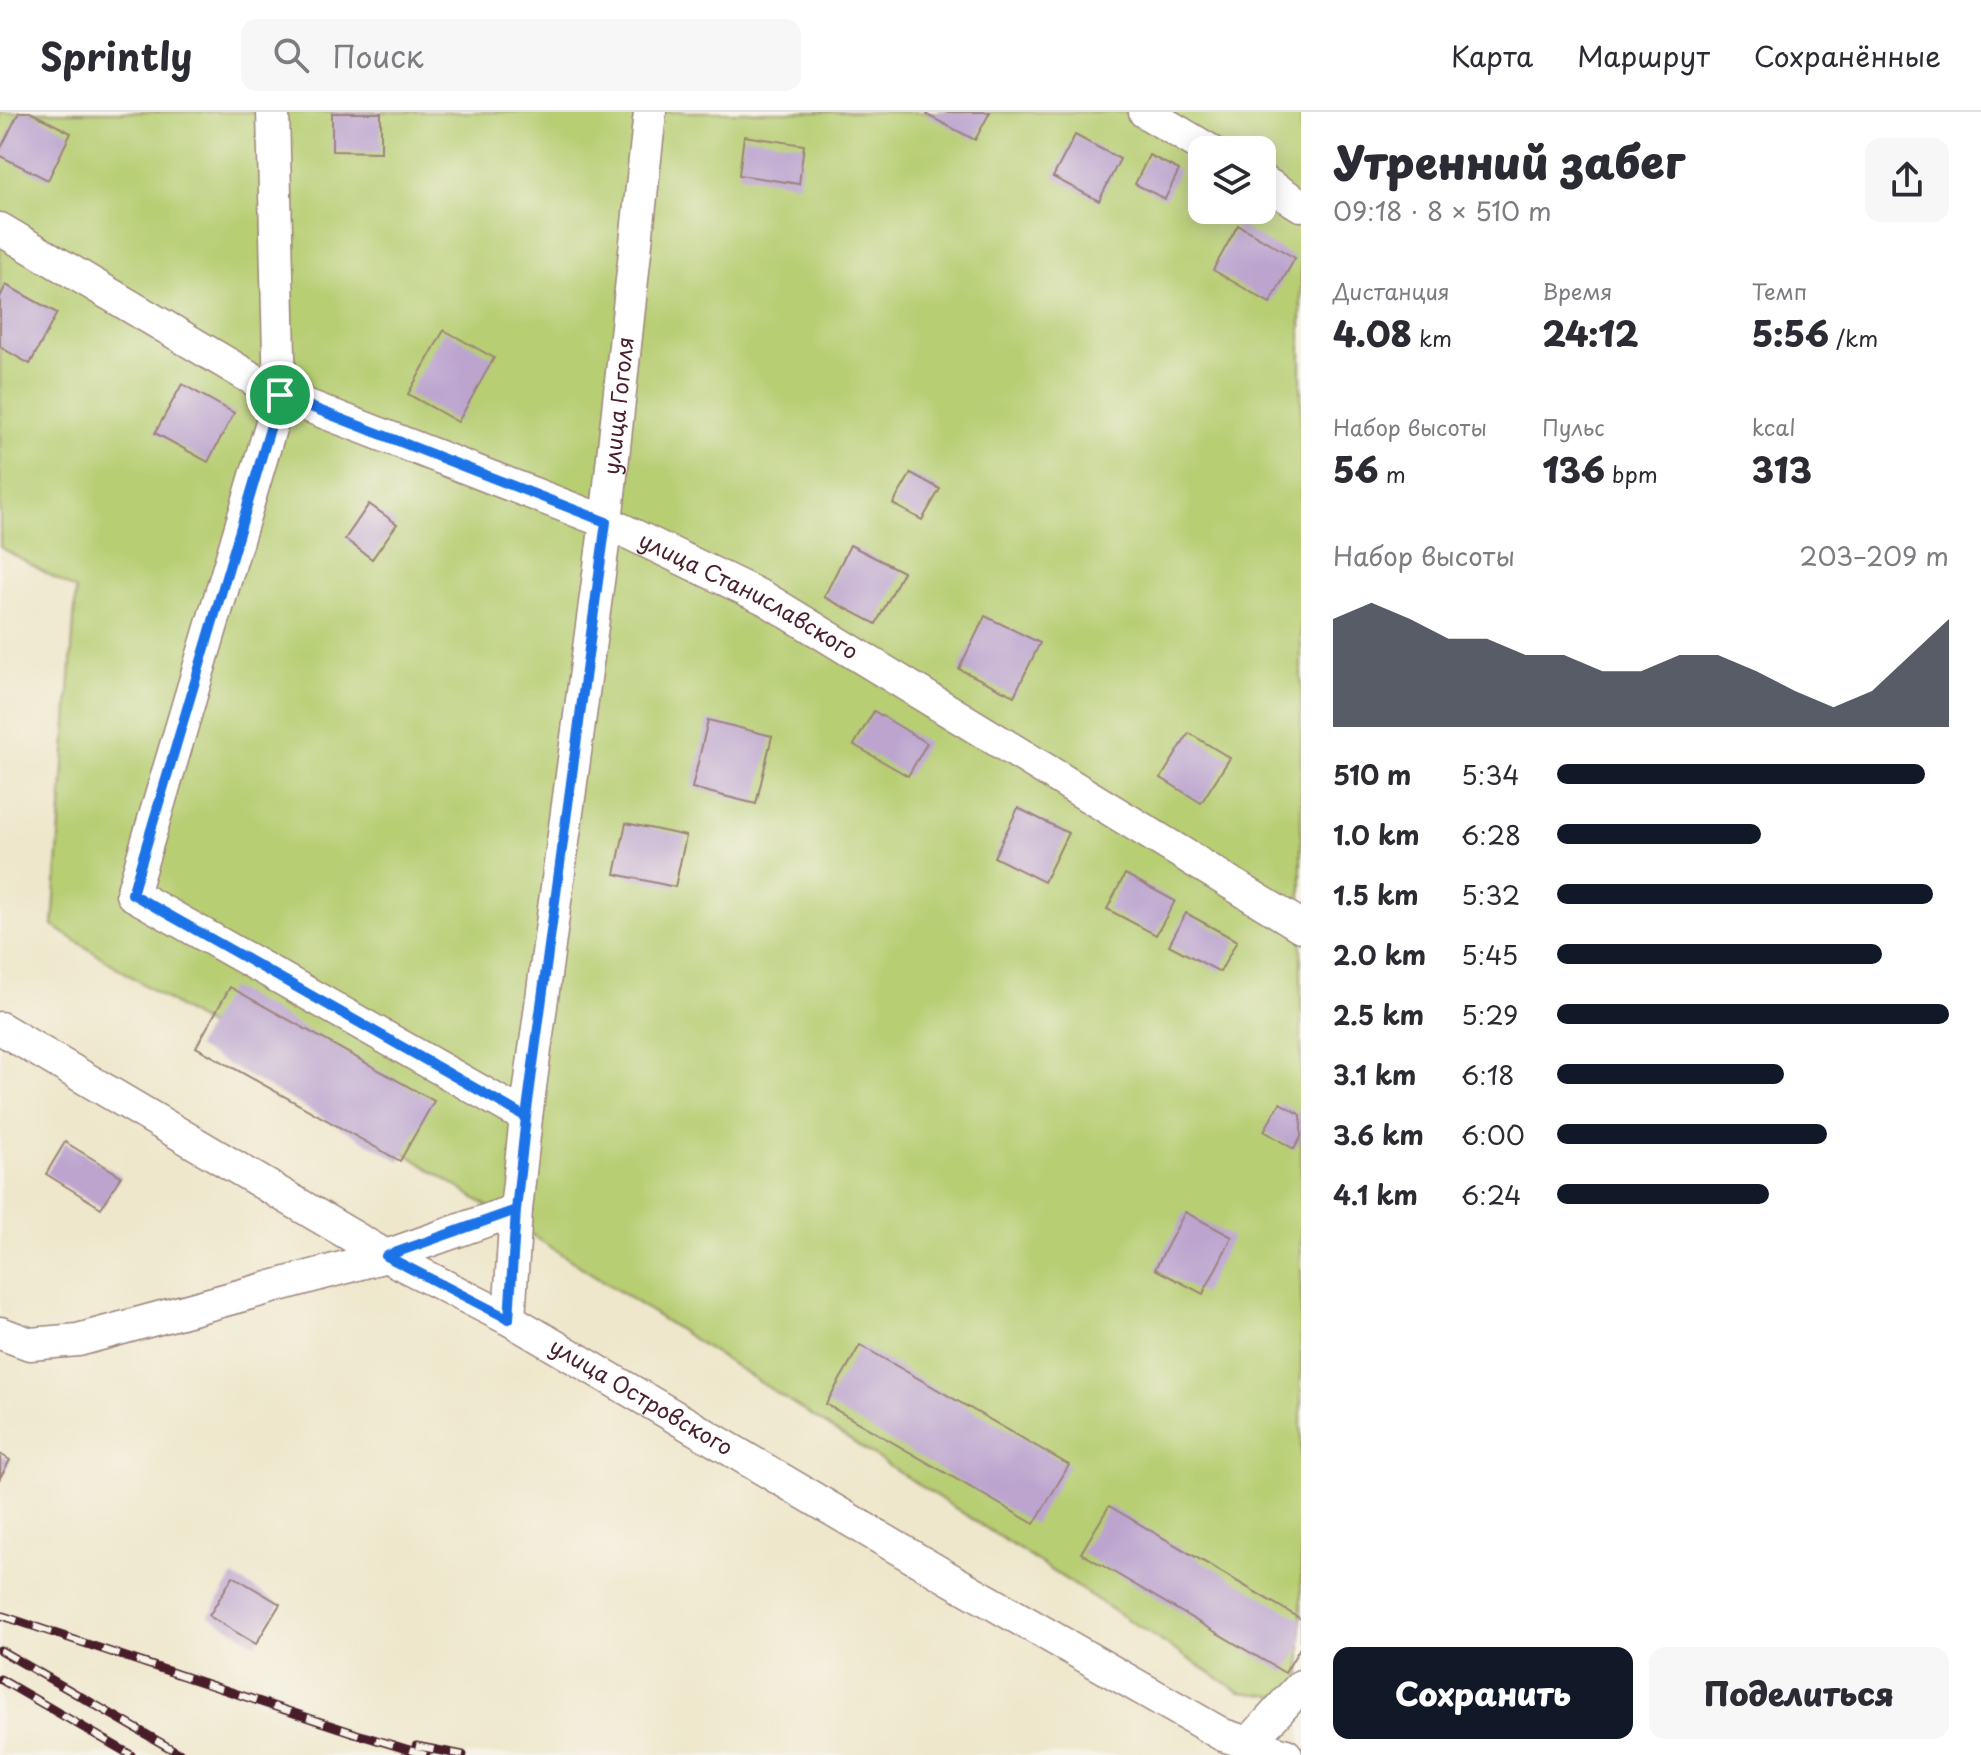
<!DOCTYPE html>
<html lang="ru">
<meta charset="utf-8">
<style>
:root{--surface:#fff;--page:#f7f7f7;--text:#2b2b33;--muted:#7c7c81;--line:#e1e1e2;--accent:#111827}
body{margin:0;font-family:"Playpen Sans",sans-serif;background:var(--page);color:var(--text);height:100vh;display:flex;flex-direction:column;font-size:30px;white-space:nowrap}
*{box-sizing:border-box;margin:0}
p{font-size:26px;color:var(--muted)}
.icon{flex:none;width:44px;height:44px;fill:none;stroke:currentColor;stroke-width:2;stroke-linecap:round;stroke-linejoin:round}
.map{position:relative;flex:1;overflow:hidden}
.side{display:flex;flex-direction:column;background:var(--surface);width:680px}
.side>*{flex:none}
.tools{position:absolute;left:1188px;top:24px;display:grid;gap:16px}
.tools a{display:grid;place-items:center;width:88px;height:88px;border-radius:16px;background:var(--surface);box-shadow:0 4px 20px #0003;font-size:40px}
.pin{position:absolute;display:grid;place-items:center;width:68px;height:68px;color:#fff;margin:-34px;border:4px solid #fff;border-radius:50%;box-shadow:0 2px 8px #0007}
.round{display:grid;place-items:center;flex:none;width:84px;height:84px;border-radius:16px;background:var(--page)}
.headline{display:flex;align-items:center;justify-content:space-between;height:136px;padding:0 32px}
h1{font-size:44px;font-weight:800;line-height:60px}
.figures{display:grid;grid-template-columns:repeat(3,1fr);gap:12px;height:136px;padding:8px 32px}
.figures div{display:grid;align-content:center}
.figures b{font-size:34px;font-weight:800}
.figures small{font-size:22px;font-weight:400}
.figures p{font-size:22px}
.chart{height:224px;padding:16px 32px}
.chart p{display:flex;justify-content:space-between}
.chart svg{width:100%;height:144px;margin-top:8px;fill:var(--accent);opacity:.7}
.button{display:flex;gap:16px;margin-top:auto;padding:16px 32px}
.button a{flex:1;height:92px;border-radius:16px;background:var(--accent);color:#fff;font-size:32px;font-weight:800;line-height:92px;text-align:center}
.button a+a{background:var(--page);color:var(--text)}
ul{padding:0 32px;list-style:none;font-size:26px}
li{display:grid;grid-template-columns:128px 96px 1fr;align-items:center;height:60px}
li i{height:20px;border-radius:10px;background:var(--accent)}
header{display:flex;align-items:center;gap:48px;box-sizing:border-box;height:112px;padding:0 40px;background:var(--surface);border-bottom:2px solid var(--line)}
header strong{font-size:38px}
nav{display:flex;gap:44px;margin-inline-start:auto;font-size:28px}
.search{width:560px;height:72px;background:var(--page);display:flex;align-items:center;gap:20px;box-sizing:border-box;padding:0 28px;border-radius:16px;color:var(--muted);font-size:30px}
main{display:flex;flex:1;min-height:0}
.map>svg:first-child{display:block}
.green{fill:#b7ce73;stroke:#80764f;stroke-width:2;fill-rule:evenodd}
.building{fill:#bca4cf}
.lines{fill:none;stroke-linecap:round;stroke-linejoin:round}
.minor-casing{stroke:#9c837b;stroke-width:35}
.minor{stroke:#fff;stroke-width:32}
.rail-casing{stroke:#4a1f2b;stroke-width:9}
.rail{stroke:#f7f3e8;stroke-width:6;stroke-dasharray:18;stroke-linecap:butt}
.route-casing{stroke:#fff;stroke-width:16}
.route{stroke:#1a73e8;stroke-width:10}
.labels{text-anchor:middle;stroke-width:6;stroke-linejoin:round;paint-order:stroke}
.street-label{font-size:22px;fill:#4a1f2b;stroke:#f7f3e8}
</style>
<header>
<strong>Sprintly</strong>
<div class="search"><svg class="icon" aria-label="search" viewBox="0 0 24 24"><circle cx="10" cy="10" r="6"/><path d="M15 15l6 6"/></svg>Поиск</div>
<nav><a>Карта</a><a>Маршрут</a><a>Сохранённые</a></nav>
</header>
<main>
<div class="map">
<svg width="1301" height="1643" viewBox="0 0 1301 1643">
<rect width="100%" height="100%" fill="#f7f3e8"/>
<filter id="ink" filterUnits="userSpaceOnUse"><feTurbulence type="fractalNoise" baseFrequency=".0125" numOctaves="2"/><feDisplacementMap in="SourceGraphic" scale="16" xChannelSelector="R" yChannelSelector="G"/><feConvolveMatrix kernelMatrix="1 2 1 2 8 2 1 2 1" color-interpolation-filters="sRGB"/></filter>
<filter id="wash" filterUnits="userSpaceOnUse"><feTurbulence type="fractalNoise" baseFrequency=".006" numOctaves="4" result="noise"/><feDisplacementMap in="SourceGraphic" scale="32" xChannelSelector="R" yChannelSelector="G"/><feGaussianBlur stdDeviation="1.8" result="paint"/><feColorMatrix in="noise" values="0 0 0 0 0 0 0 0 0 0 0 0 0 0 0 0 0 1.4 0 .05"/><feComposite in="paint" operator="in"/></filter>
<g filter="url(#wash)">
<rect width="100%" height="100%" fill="#eee7cb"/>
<path class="green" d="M0 0H1301V1587L1240 1580 53 814 76 478 0 435ZM1202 38H1262V98H1202Z"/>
<g id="blocks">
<g class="building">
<path d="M19 0H30L71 21 48 68 0 44V38Z"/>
<path d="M928 0H990L975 28 927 3Z"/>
<path d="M332 1H381V40L332 39Z"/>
<path d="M1075 23 1120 47 1099 89 1053 65Z"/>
<path d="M744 24 804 33 799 72 739 63Z"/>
<path d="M1149 43 1179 58 1165 87 1135 72Z"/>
<path d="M1238 113 1295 146 1270 191 1213 158Z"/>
<path d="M6 173 57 201 30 252 0 235V185Z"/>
<path d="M444 218 494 246 458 310 408 282Z"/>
<path d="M182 272 234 301 208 350 155 321Z"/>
<path d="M911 361 940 377 922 408 893 392Z"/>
<path d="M369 392 397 412 372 447 345 427Z"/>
<path d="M850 433 903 460 876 512 824 485Z"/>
<path d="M985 504 1040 531 1014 584 959 557Z"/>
<path d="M874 599 927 631 908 664 854 633Z"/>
<path d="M708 608 772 624 756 692 692 676Z"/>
<path d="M1189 621 1230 646 1201 691 1161 666Z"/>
<path d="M1018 696 1068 721 1044 770 994 745Z"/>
<path d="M626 711 686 724 675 775 615 762Z"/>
<path d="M1125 762 1175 789 1156 823 1107 797Z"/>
<path d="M1186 801 1237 829 1220 860 1169 833Z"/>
<path d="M230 875 434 989 400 1049 196 935Z"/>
<path d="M1280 991 1301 1003V1025L1294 1037 1264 1019Z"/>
<path d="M65 1030 121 1064 101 1096 46 1062Z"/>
<path d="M1185 1100 1232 1125 1203 1182 1155 1157Z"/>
<path d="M860 1233 1069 1353 1034 1412 826 1292Z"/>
<path d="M0 1342 10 1348 0 1366Z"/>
<path d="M1109 1394 1301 1507V1534L1285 1561 1081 1441Z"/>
<path d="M233 1464 280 1492 256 1532 209 1504Z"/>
</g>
</g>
</g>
<g filter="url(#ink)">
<use href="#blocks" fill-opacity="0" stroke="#9c837b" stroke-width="2"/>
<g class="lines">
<defs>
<g id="minor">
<path d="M273 0 280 283 132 782 526 1005"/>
<path d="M1145 0 1209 38"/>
<path d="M1262 69 1301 93"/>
<path id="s1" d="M0 117 280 283 606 410 766 487 1301 814"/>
<path id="s2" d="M0 916 386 1144 509 1207 950 1467 1223 1623 1286 1643"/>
<path id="s3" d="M509 1207 516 1098 526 1005 606 410 650 0"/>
<path d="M0 1221 30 1232 78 1228 386 1144 516 1098"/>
<path d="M1249 1631 1301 1574"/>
</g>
</defs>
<use href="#minor" class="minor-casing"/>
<use href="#minor" class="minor"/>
<defs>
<g id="rail">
<path d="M0 1503 357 1622 426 1643"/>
<path d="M0 1538 182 1643"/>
<path d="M0 1567 131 1643"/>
<path d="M416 1634 463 1643"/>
</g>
</defs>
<use href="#rail" class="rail-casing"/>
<use href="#rail" class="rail"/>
</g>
</g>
<g class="lines" filter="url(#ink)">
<defs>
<path id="route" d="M280 283 606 410 526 1005 516 1098 386 1144 509 1207 516 1098 526 1005 132 782 280 283"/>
</defs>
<use href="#route" class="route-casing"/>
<use href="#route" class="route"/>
</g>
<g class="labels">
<g class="street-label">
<text dy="8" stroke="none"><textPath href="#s3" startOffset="920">улица Гоголя</textPath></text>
<text dy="8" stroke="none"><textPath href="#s1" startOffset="836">улица Станиславского</textPath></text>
<text dy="8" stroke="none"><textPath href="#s2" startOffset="740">улица Островского</textPath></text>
</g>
</g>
</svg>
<div class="tools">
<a><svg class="icon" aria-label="layers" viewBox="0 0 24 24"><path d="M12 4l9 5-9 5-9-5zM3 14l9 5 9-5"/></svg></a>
</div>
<div class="pin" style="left:280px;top:283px;background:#1e9e55"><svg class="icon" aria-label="arrive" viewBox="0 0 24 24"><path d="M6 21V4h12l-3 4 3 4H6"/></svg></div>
</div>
<section class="side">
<div class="headline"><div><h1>Утренний забег</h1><p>09:18 · 8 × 510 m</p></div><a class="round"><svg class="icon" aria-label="share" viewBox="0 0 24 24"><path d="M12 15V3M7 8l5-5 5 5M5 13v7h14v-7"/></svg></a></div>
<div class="figures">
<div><p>Дистанция</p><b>4.08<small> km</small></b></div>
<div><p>Время</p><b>24:12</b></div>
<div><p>Темп</p><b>5:56<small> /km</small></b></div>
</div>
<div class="figures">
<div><p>Набор высоты</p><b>56<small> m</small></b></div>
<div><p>Пульс</p><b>136<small> bpm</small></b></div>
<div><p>kcal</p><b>313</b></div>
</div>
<div class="chart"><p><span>Набор высоты</span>203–209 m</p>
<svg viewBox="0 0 160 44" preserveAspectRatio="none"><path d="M0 44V11L10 6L20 11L30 17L40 17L50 22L60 22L70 27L80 27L90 22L100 22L110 27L120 33L130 38L140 33L150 22L160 11V44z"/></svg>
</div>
<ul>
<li><b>510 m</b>5:34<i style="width:94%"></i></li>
<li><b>1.0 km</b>6:28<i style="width:52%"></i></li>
<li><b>1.5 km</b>5:32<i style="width:96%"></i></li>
<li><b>2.0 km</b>5:45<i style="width:83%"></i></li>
<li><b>2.5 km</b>5:29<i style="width:100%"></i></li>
<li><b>3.1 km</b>6:18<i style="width:58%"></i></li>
<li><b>3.6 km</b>6:00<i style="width:69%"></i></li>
<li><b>4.1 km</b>6:24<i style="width:54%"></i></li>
</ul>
<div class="button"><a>Сохранить</a><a>Поделиться</a></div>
</section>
</main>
